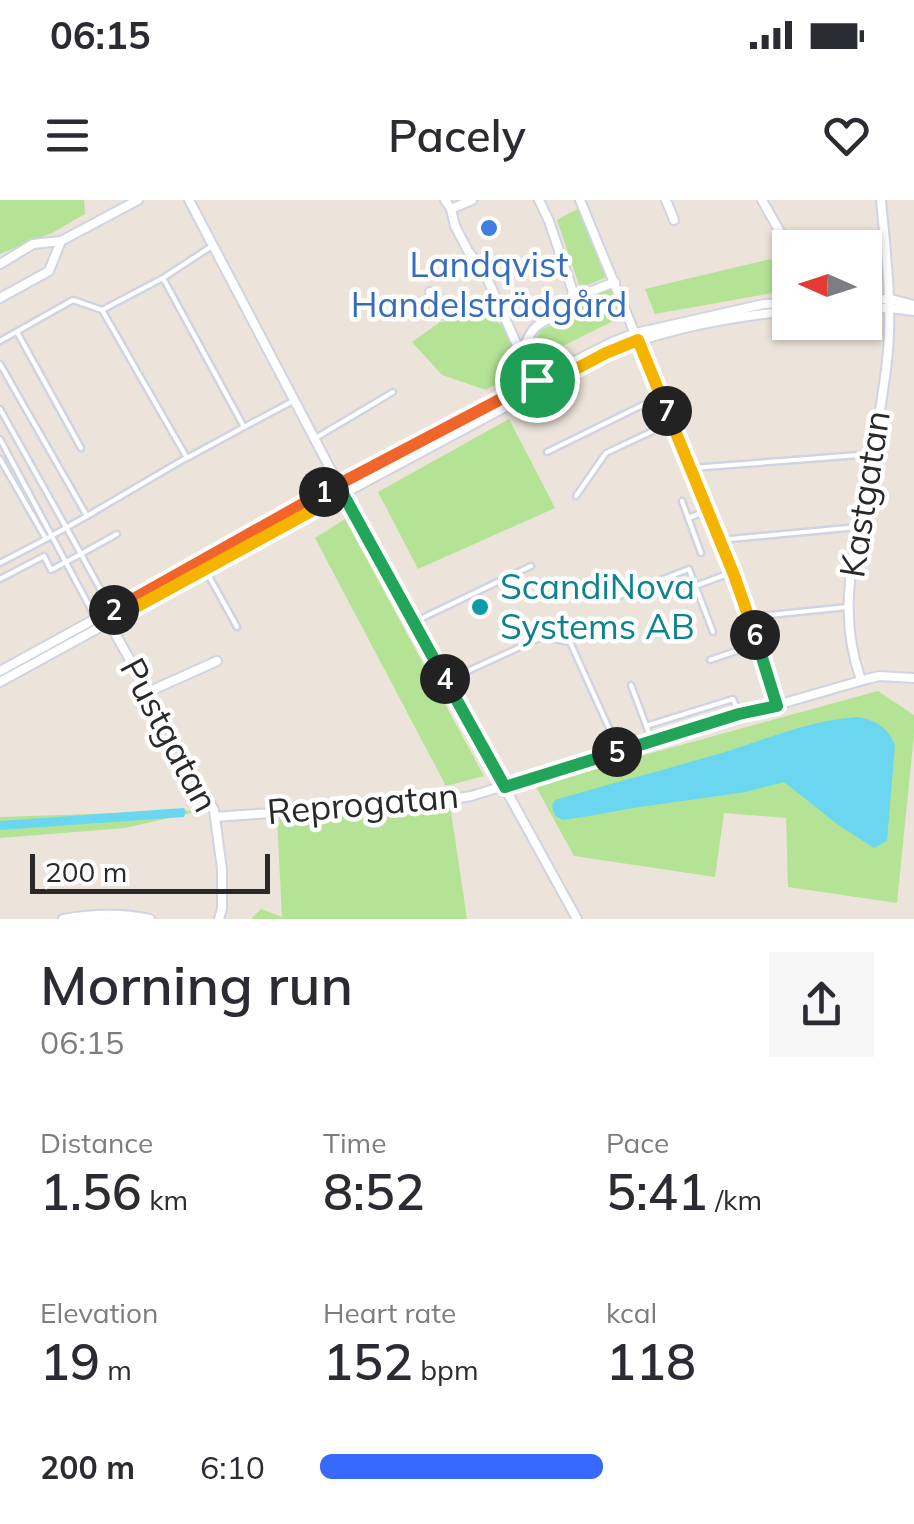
<!DOCTYPE html>
<meta charset="utf-8">
<style>
:root{--surface:#fff;--page:#f7f7f7;--text:#2b2b33;--muted:#7c7c81;--accent:#3769fc}
body{margin:0;font-family:Mulish,sans-serif;background:var(--page);color:var(--text);height:100vh;display:flex;flex-direction:column;font-size:38px;white-space:nowrap}
*{box-sizing:border-box;margin:0}
p{font-size:32px;color:var(--muted)}
.icon{flex:none;width:55px;height:55px;fill:none;stroke:currentColor;stroke-width:2;stroke-linecap:round;stroke-linejoin:round}
.map{position:relative;height:719px;overflow:hidden}
.sheet{display:flex;flex-direction:column;background:var(--surface);flex:1}
.sheet>*{flex:none}
.needle{width:65px;rotate:273deg}
.buttons{position:absolute;left:772px;top:30px;display:grid;gap:20px}
.buttons a{display:grid;place-items:center;width:110px;height:110px;border-radius:0px;background:var(--surface);box-shadow:0 2px 8px #0004;font-size:50px}
.scale{position:absolute;left:30px;bottom:25px;width:240px;box-sizing:border-box;padding-left:10px;border:5px solid #292929;border-top:0;font-size:28px;line-height:35px;white-space:nowrap;color:#292929;-webkit-text-stroke:8px #fff;paint-order:stroke}
.pin{position:absolute;display:grid;place-items:center;width:85px;height:85px;color:#fff;margin:-42px;border:5px solid #fff;border-radius:50%;box-shadow:0 2px 10px #0007}
.km{position:absolute;width:50px;height:50px;margin:-25px;border-radius:50%;background:#222;color:#fff;font-size:28px;line-height:50px;text-align:center}
.round{display:grid;place-items:center;flex:none;width:105px;height:105px;border-radius:0px;background:var(--page)}
.head{display:flex;align-items:center;justify-content:space-between;height:170px;padding:0 40px}
h1{font-size:55px;font-weight:600;line-height:75px}
.figures{display:grid;grid-template-columns:repeat(3,1fr);gap:15px;height:170px;padding:10px 40px}
.figures div{display:grid;align-content:center}
.figures b{font-size:50px;font-weight:600}
.figures small{font-size:28px;font-weight:400}
.figures p{font-size:28px}
ul{padding:0 40px;list-style:none;font-size:32px}
li{display:grid;grid-template-columns:160px 120px 1fr;align-items:center;height:75px}
li i{height:25px;border-radius:12px;background:var(--accent)}
.status{display:flex;justify-content:space-between;align-items:center;height:70px;padding:0 50px;background:var(--surface);direction:ltr}
.status svg{height:28px;fill:currentColor}
header{display:flex;justify-content:space-between;align-items:center;height:130px;padding:0 40px;background:var(--surface);font-size:45px;font-weight:600}
.map>svg:first-child{display:block}
.green{fill:#b5e395}
.water{fill:#6bd6f0}
.lines{fill:none;stroke-linecap:round;stroke-linejoin:round}
.service-casing{stroke:#d0d4e2;stroke-width:9}
.minor-casing{stroke:#d0d4e2;stroke-width:12}
.service{stroke:#fff;stroke-width:4}
.minor{stroke:#fff;stroke-width:8}
.split-1-casing{stroke:#fff;stroke-width:20}
.split-2-casing{stroke:#fff;stroke-width:20}
.split-3-casing{stroke:#fff;stroke-width:20}
.split-4-casing{stroke:#fff;stroke-width:20}
.split-5-casing{stroke:#fff;stroke-width:20}
.split-6-casing{stroke:#fff;stroke-width:20}
.split-7-casing{stroke:#fff;stroke-width:20}
.split-8-casing{stroke:#fff;stroke-width:20}
.split-1{stroke:#f0652b;stroke-width:12}
.split-2{stroke:#f0652b;stroke-width:12}
.split-3{stroke:#f5b400;stroke-width:12}
.split-4{stroke:#22a559;stroke-width:12}
.split-5{stroke:#22a559;stroke-width:12}
.split-6{stroke:#22a559;stroke-width:12}
.split-7{stroke:#f5b400;stroke-width:12}
.split-8{stroke:#f5b400;stroke-width:12}
.shop-dot{fill:#3f7fe0;stroke:#fff;stroke-width:4}
.culture-dot{fill:#0f9aa8;stroke:#fff;stroke-width:4}
.labels{text-anchor:middle;stroke-width:9;stroke-linejoin:round;paint-order:stroke}
.shop-label{font-size:35px;fill:#366cbe;stroke:#fff}
.street-label{font-size:35px;fill:#292929;stroke:#fff}
.culture-label{font-size:35px;fill:#0d838f;stroke:#fff;text-anchor:start}
</style>
<div class="status"><b>06:15</b><svg viewBox="0 0 49 12"><path d="M0 12V9h3v3zM5 12V6h3v6zM10 12V3h3v9zM15 12V0h3v12zM26 1h20v11H26zM47 4h2v5h-2z"/></svg></div>
<header><svg class="icon" aria-label="menu" viewBox="0 0 24 24"><path d="M4 6h16M4 12h16M4 18h16"/></svg>Pacely<svg class="icon" aria-label="heart" viewBox="0 0 24 24"><path d="M12 20l-8-8c-3-5 5-10 8-4 3-6 11-1 8 4z"/></svg></header>
<div class="map">
<svg width="914" height="719" viewBox="0 0 914 719">
<rect width="100%" height="100%" fill="#ece3da"/>
<g class="green">
<path d="M0 0H84L85 14 54 32 0 54Z"/>
<path d="M579 8 607 77 580 88 557 20Z"/>
<path d="M790 57V90L655 114 645 89 766 60Z"/>
<path d="M612 88 623 116 539 158 532 146 541 130 573 115 576 102Z"/>
<path d="M489 117 504 126 527 166 486 190 442 175 412 142 440 122Z"/>
<path d="M509 219 555 308 418 369 378 292Z"/>
<path d="M345 319 484 576 446 586 315 338Z"/>
<path d="M878 491 914 515V534L897 703 788 687 786 618 724 613 715 677 574 656 535 585Z"/>
<path d="M450 605 467 719H251L261 709 282 717 277 619 380 613Z"/>
<path d="M204 610 125 628 0 638V617Z"/>
</g>
<g class="water">
<path d="M858 517C877 521 887 527 895 545L887 641 874 648 837 624 784 582 746 592 633 608 589 616 563 620 555 616 552 605 555 600C611 583 668 569 725 552 769 538 811 520 858 517Z"/>
<path d="M184 608 186 612 184 617 0 630V621Z"/>
</g>
<g class="lines">
<defs>
<g id="service">
<path d="M163 78 212 46"/>
<path d="M17 132 81 248"/>
<path d="M0 141 73 100 102 110 163 78 244 227 187 258 102 110"/>
<path d="M0 164 87 316 46 339"/>
<path d="M0 209 81 354 117 334"/>
<path d="M244 227 293 201"/>
<path d="M0 239 94 415"/>
<path d="M314 239 393 192"/>
<path d="M547 252 661 196"/>
<path d="M0 259 46 339 0 363"/>
<path d="M692 268 872 254"/>
<path d="M576 296 606 253 672 222"/>
<path d="M682 301 701 353"/>
<path d="M87 316 186 258"/>
<path d="M688 318 707 311"/>
<path d="M720 340 858 327"/>
<path d="M205 369 237 427"/>
<path d="M0 379 44 356 51 370 81 354 116 418"/>
<path d="M695 386 733 372"/>
<path d="M612 399 689 369 713 432"/>
<path d="M749 417 848 407"/>
<path d="M414 422 531 366"/>
<path d="M710 460 754 445"/>
<path d="M446 481 542 437 570 442 618 548"/>
<path d="M631 485 652 541"/>
<path d="M646 526 733 499 739 514"/>
</g>
<g id="minor">
<path d="M189 0 352 310 577 719"/>
<path d="M445 0 451 9 455 26 468 51 483 69 517 145 528 157 538 181"/>
<path d="M580 0 734 375 777 505"/>
<path d="M666 0 674 20"/>
<path d="M762 0 785 41 799 48"/>
<path d="M451 9 472 0"/>
<path d="M840 48 884 42"/>
<path d="M0 64 33 44 61 41 138 0"/>
<path d="M430 92 437 113 446 115 500 105"/>
<path d="M0 98 49 71 61 41"/>
<path d="M571 99 615 82"/>
<path d="M865 100 890 99 914 105"/>
<path d="M865 108H890L914 111"/>
<path d="M523 151C526 143 529 133 536 127 552 112 566 120 573 92L549 21 539 0"/>
<path d="M107 419 214 610 222 669V709L219 719"/>
<path d="M0 471 435 232 612 142 636 133 764 104 790 103"/>
<path d="M861 480C837 413 853 358 866 291 874 248 882 204 887 161 893 107 886 54 881 0"/>
<path d="M0 482 343 294 606 153C664 129 727 117 790 111"/>
<path d="M148 492 217 461"/>
<path d="M215 617 440 601 471 596 739 514 777 505 867 479 879 476 914 478"/>
<path d="M63 719C92 714 122 713 150 719"/>
</g>
</defs>
<use href="#service" class="service-casing"/>
<use href="#minor" class="minor-casing"/>
<use href="#service" class="service"/>
<use href="#minor" class="minor"/>
</g>
<g class="lines">
<defs>
<path id="split-1" d="M324 292 537 180"/>
<path id="split-2" d="M114 410 324 292"/>
<path id="split-3" d="M114 410 112 411 116 418 317 308"/>
<path id="split-4" d="M317 308 343 294 445 479"/>
<path id="split-5" d="M445 479 505 587 617 552"/>
<path id="split-6" d="M617 552 739 514 777 506 755 435"/>
<path id="split-7" d="M667 211 734 375 755 435"/>
<path id="split-8" d="M537 180 540 188 606 153 638 140 667 211"/>
</defs>
<use href="#split-1" class="split-1-casing"/>
<use href="#split-2" class="split-2-casing"/>
<use href="#split-3" class="split-3-casing"/>
<use href="#split-4" class="split-4-casing"/>
<use href="#split-5" class="split-5-casing"/>
<use href="#split-6" class="split-6-casing"/>
<use href="#split-7" class="split-7-casing"/>
<use href="#split-8" class="split-8-casing"/>
<use href="#split-1" class="split-1"/>
<use href="#split-2" class="split-2"/>
<use href="#split-3" class="split-3"/>
<use href="#split-4" class="split-4"/>
<use href="#split-5" class="split-5"/>
<use href="#split-6" class="split-6"/>
<use href="#split-7" class="split-7"/>
<use href="#split-8" class="split-8"/>
</g>
<circle class="shop-dot" cx="489" cy="28" r="10"/>
<circle class="culture-dot" cx="480" cy="407" r="10"/>
<g class="labels">
<g class="shop-label">
<text x="489" y="77">Landqvist<tspan x="489" dy="40">Handelsträdgård</tspan></text>
</g>
<g class="street-label">
<text transform="translate(865 294) rotate(-81)" y="12">Kastgatan</text>
<text transform="translate(169 535) rotate(62)" y="12">Pustgatan</text>
<text transform="translate(363 604) rotate(-5)" y="12">Reprogatan</text>
</g>
<g class="culture-label">
<text x="500" y="399">ScandiNova<tspan x="500" dy="40">Systems AB</tspan></text>
</g>
</g>
</svg>
<div class="buttons">
<a><svg class="needle" viewBox="-14 -14 28 28"><path d="M0-13l5 13h-10z" fill="#e53935"/><path d="M0 13l5-13h-10z" fill="#7c7c81"/></svg></a>
</div>
<div class="scale">200 m</div>
<div class="pin" style="left:537px;top:180px;background:#1e9e55"><svg class="icon" aria-label="arrive" viewBox="0 0 24 24"><path d="M6 21V4h12l-3 4 3 4H6"/></svg></div>
<b class="km" style="left:324px;top:292px">1</b>
<b class="km" style="left:114px;top:410px">2</b>
<b class="km" style="left:445px;top:479px">4</b>
<b class="km" style="left:617px;top:552px">5</b>
<b class="km" style="left:755px;top:435px">6</b>
<b class="km" style="left:667px;top:211px">7</b>
</div>
<section class="sheet">
<div class="head"><div><h1>Morning run</h1><p>06:15</p></div><a class="round"><svg class="icon" aria-label="share" viewBox="0 0 24 24"><path d="M12 15V3M7 8l5-5 5 5M5 13v7h14v-7"/></svg></a></div>
<div class="figures">
<div><p>Distance</p><b>1.56<small> km</small></b></div>
<div><p>Time</p><b>8:52</b></div>
<div><p>Pace</p><b>5:41<small> /km</small></b></div>
</div>
<div class="figures">
<div><p>Elevation</p><b>19<small> m</small></b></div>
<div><p>Heart rate</p><b>152<small> bpm</small></b></div>
<div><p>kcal</p><b>118</b></div>
</div>
<ul>
<li><b>200 m</b>6:10<i style="width:51%"></i></li>
</ul>
</section>
